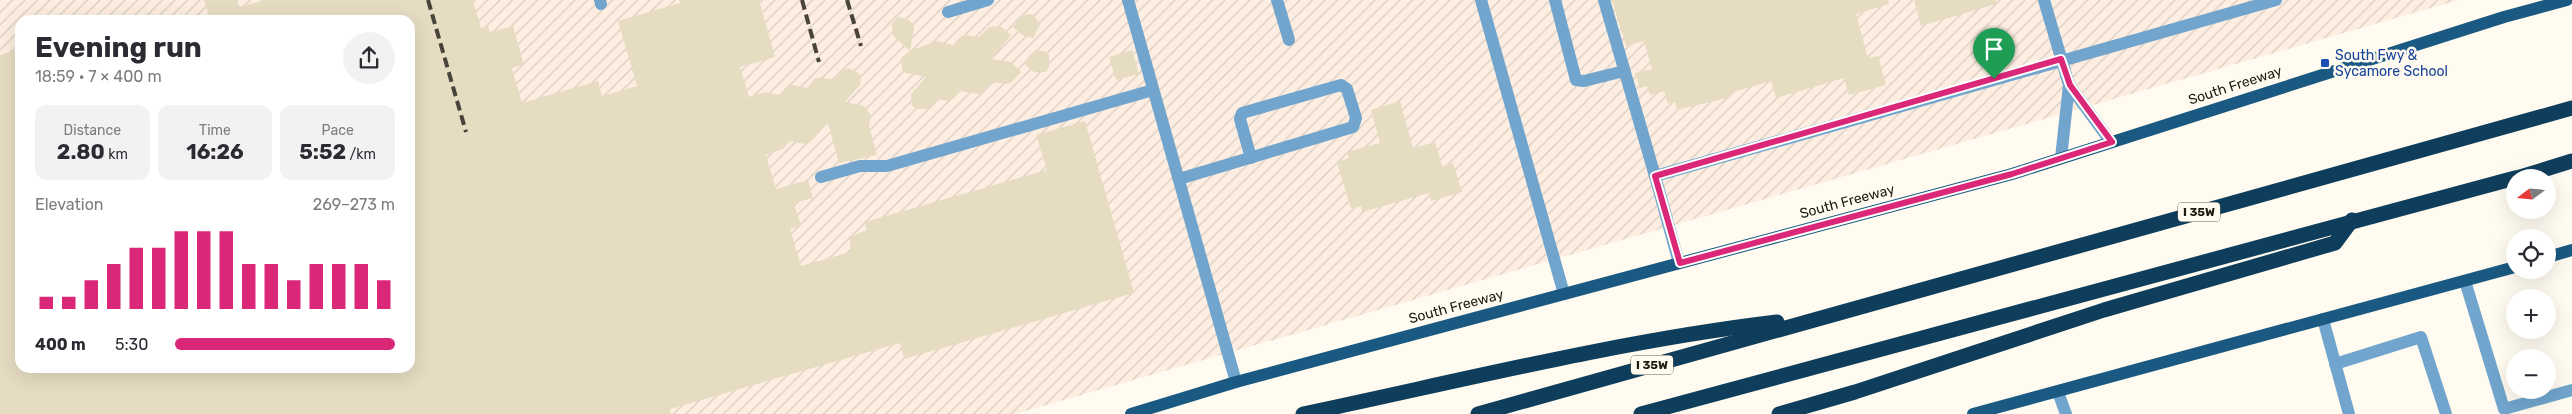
<!DOCTYPE html>
<meta charset="utf-8">
<style>
:root{--surface:#fff;--page:#f2f2f3;--text:#2b2b33;--muted:#7c7c81;--accent:#db2777}
body{margin:0;font-family:Rubik,sans-serif;background:var(--page);color:var(--text);height:100vh;display:flex;flex-direction:column;font-size:19px;white-space:nowrap}
*{box-sizing:border-box;margin:0}
p{font-size:16px;color:var(--muted)}
.icon{flex:none;width:28px;height:28px;fill:none;stroke:currentColor;stroke-width:2;stroke-linecap:round;stroke-linejoin:round}
.map{position:relative;flex:1;overflow:hidden}
.details{position:absolute;left:15px;top:15px;width:400px;height:358px;display:flex;flex-direction:column;background:var(--surface);border-radius:15px;box-shadow:0 5px 20px #0002}
.details>*{flex:none}
.needle{width:32px;rotate:254deg}
.controls{position:absolute;left:2506px;top:169px;display:grid;gap:10px}
.controls a{display:grid;place-items:center;width:50px;height:50px;border-radius:50%;background:var(--surface);box-shadow:0 5px 20px #0002;font-size:25px}
.pin{position:absolute;display:grid;place-items:center;width:42px;height:42px;color:#fff;margin:-51px -21px;border-radius:50% 50% 50% 0;rotate:-45deg;box-shadow:0 0 5px #0007}
.pin .icon{rotate:45deg}
.round{display:grid;place-items:center;flex:none;width:52px;height:52px;border-radius:26px;background:var(--page)}
.head{display:flex;align-items:center;justify-content:space-between;height:85px;padding:0 20px}
h1{font-size:28px;font-weight:700;line-height:38px}
.stats{display:grid;grid-template-columns:repeat(3,1fr);gap:8px;height:85px;padding:5px 20px}
.stats div{display:grid;align-content:center;border-radius:12px;background:var(--page);text-align:center}
.stats b{font-size:21px;font-weight:700}
.stats small{font-size:14px;font-weight:400}
.stats p{font-size:14px}
.chart{height:140px;padding:10px 20px}
.chart p{display:flex;justify-content:space-between}
.chart svg{width:100%;height:90px;margin-top:5px;stroke:var(--accent);stroke-width:6}
ul{padding:0 20px;list-style:none;font-size:16px}
li{display:grid;grid-template-columns:80px 60px 1fr;align-items:center;height:38px}
li i{height:12px;border-radius:6px;background:var(--accent)}
.map>svg:first-child{display:block}
.industrial{fill:url(#industrial-furrows);fill-rule:evenodd}
.building{fill:#e6dcc2}
.lines{fill:none;stroke-linecap:round;stroke-linejoin:round}
.minor{stroke:#71a5cd;stroke-width:12}
.major{stroke:#1a5981;stroke-width:12}
.highway{stroke:#0f3e5c;stroke-width:15}
.rail{stroke:#48443a;stroke-width:4;stroke-dasharray:10 5;stroke-linecap:butt}
.route-casing{stroke:#fff;stroke-width:10}
.route{stroke:#db2777;stroke-width:6}
.transit-dot{fill:#1a4fb4;stroke:#fffbf0;stroke-width:2}
.labels{text-anchor:middle;stroke-width:5;stroke-linejoin:round;paint-order:stroke}
.shield{fill:#fffbf0;stroke:#625e54;stroke-width:1}
.shield-label{font-size:12px;font-weight:bold;fill:#1e1a11}
.transit-label{font-size:14px;fill:#164399;stroke:#fffbf0;text-anchor:start}
.street-label{font-size:14px;fill:#1e1a11;stroke:#fffbf0}
</style>
<div class="map">
<svg width="2572" height="414" viewBox="0 0 2572 414">
<defs>
<pattern id="industrial-furrows" width="10" height="10" patternUnits="userSpaceOnUse" patternTransform="scale(1.25)"><rect width="10" height="10" fill="#fdeee1"/><path d="M-1 1l2-2M0 10L10 0M9 11l2-2" fill="none" stroke="#d8ccc0"/></pattern>
</defs>
<rect width="100%" height="100%" fill="#fffbf0"/>
<path class="industrial" d="M0 0H2459L1015 414H0ZM20 20H410V368H20Z"/>
<g class="building">
<path d="M204 0H236L240 7 265 0H473L481 28 488 26 490 32 513 26 524 65 512 68 522 103 598 81 602 96 637 86 618 21 680 3 679 0H759L775 57 740 67 749 97 765 92 780 95 787 87 793 85 807 88 814 79 820 77 834 80 843 70 848 68 859 73 861 79 860 85 845 102 864 106 871 115 869 126 877 155 839 163 828 123 810 142 805 144 790 141 783 149 766 155 776 189 808 180 813 198 794 203 801 226 790 229 801 266 850 252V237L867 230 865 222 1047 170 1036 135 1085 121 1134 293 904 359 900 343 670 409 671 414H0V55L20 49V368H410V20H210Z"/>
<path d="M1612 0H1888L1889 4 1856 14 1868 58 1878 56 1886 85 1849 95 1844 78 1776 98 1771 81 1730 93 1731 97 1677 110 1675 102 1668 104 1664 91 1650 95 1647 86 1640 88 1635 73 1652 69 1644 41 1626 46Z"/>
<path d="M1914 0H1996V4L1921 26Z"/>
<path d="M1028 14 1034 15 1040 25 1033 38 1024 36 1013 27 1022 16Z"/>
<path d="M898 17 907 19 912 23 914 28 910 51 936 41 953 45 960 37 966 35 979 37 989 27 1000 26 1011 35 992 59 1011 62 1021 72 1012 82 1006 84 993 82 983 92 978 94 960 91 953 99 948 101 937 99 928 109H917L912 106 911 94 926 77 906 73 902 69 901 58 910 51 893 36 892 24Z"/>
<path d="M1035 50 1044 51 1049 55V67L1046 72H1034L1023 63Z"/>
<path d="M1132 50 1139 74 1116 80 1109 57Z"/>
<path d="M1400 101 1413 148 1435 142 1442 166 1453 163 1462 192 1431 201 1429 193 1362 212 1361 206 1351 209 1337 162 1349 158 1347 152 1380 143 1371 110Z"/>
</g>
<g class="lines">
<g class="minor">
<path d="M600 0 601 4"/>
<path d="M1128 0 1236 382"/>
<path d="M1277 0 1289 40"/>
<path d="M1481 0 1564 294"/>
<path d="M1555 0 1576 80 1584 81 1624 71"/>
<path d="M1604 0 1655 176"/>
<path d="M2044 0 2069 85"/>
<path d="M948 12 988 0"/>
<path d="M2061 158 2069 85 2111 142"/>
<path d="M821 177 860 166H887L1153 90"/>
<path d="M1179 179 1353 127 1356 118 1347 89 1341 85 1242 113 1240 119 1251 158"/>
<path d="M1679 263 1655 176 2276 0"/>
<path d="M2465 281 2504 409 2572 390"/>
<path d="M2323 319 2349 414"/>
<path d="M2335 364 2421 337 2446 414"/>
<path d="M2058 392 2066 414"/>
</g>
<g class="major">
<path d="M2548 257 2572 250"/>
<path d="M1131 414 1236 382 2012 174 2504 17 2567 0"/>
<path d="M1973 414 2515 267"/>
</g>
<g class="highway">
<path d="M2517 178 2572 161"/>
<path d="M1303 414C1460 381 1617 341 1777 322"/>
<path d="M1478 414 2572 108"/>
<path d="M1641 414 2515 178"/>
<path d="M1779 414 1855 392 2104 310 2335 243 2352 220"/>
</g>
<g class="rail">
<path d="M428 0 466 132"/>
<path d="M802 0 819 62"/>
<path d="M847 0 861 46"/>
</g>
</g>
<g class="lines">
<defs>
<path id="route" d="M2061 59 2070 85 2112 142 2012 174 1680 263 1655 176Z"/>
</defs>
<use href="#route" class="route-casing"/>
<use href="#route" class="route"/>
</g>
<rect class="transit-dot" x="2320" y="58" width="10" height="10" rx="2.5"/>
<g class="labels">
<g class="shield">
<rect x="2178" y="202.5" width="42" height="19" rx="4"/>
<rect x="1631" y="355.5" width="42" height="19" rx="4"/>
</g>
<g class="shield-label">
<text x="2199" y="216">I 35W</text>
<text x="1652" y="369">I 35W</text>
</g>
<g class="transit-label">
<text x="2335" y="60">South Fwy &amp;<tspan x="2335" dy="16">Sycamore School</tspan></text>
</g>
<g class="street-label">
<text transform="translate(2235 85) rotate(-18)" y="5">South Freeway</text>
<text transform="translate(1847 201) rotate(-15)" y="5">South Freeway</text>
<text transform="translate(1456 306) rotate(-15)" y="5">South Freeway</text>
</g>
</g>
</svg>
<div class="controls">
<a><svg class="needle" viewBox="-14 -14 28 28"><path d="M0-13l5 13h-10z" fill="#e53935"/><path d="M0 13l5-13h-10z" fill="#7c7c81"/></svg></a>
<a><svg class="icon" aria-label="locate" viewBox="0 0 24 24"><circle cx="12" cy="12" r="6"/><path d="M12 2v4M12 18v4M2 12h4M18 12h4"/></svg></a>
<a>+</a>
<a>−</a>
</div>
<div class="pin" style="left:1994px;top:79px;background:#1e9e55"><svg class="icon" aria-label="arrive" viewBox="0 0 24 24"><path d="M6 21V4h12l-3 4 3 4H6"/></svg></div>
<section class="details">
<div class="head"><div><h1>Evening run</h1><p>18:59 · 7 × 400 m</p></div><a class="round"><svg class="icon" aria-label="share" viewBox="0 0 24 24"><path d="M12 15V3M7 8l5-5 5 5M5 13v7h14v-7"/></svg></a></div>
<div class="stats">
<div><p>Distance</p><b>2.80<small> km</small></b></div>
<div><p>Time</p><b>16:26</b></div>
<div><p>Pace</p><b>5:52<small> /km</small></b></div>
</div>
<div class="chart"><p><span>Elevation</span>269–273 m</p>
<svg viewBox="0 0 160 44" preserveAspectRatio="none"><path d="M5 44V38M15 44V38M25 44V30M35 44V22M45 44V14M55 44V14M65 44V6M75 44V6M85 44V6M95 44V22M105 44V22M115 44V30M125 44V22M135 44V22M145 44V22M155 44V30"/></svg>
</div>
<ul>
<li><b>400 m</b>5:30<i style="width:100%"></i></li>
</ul>
</section>
</div>
